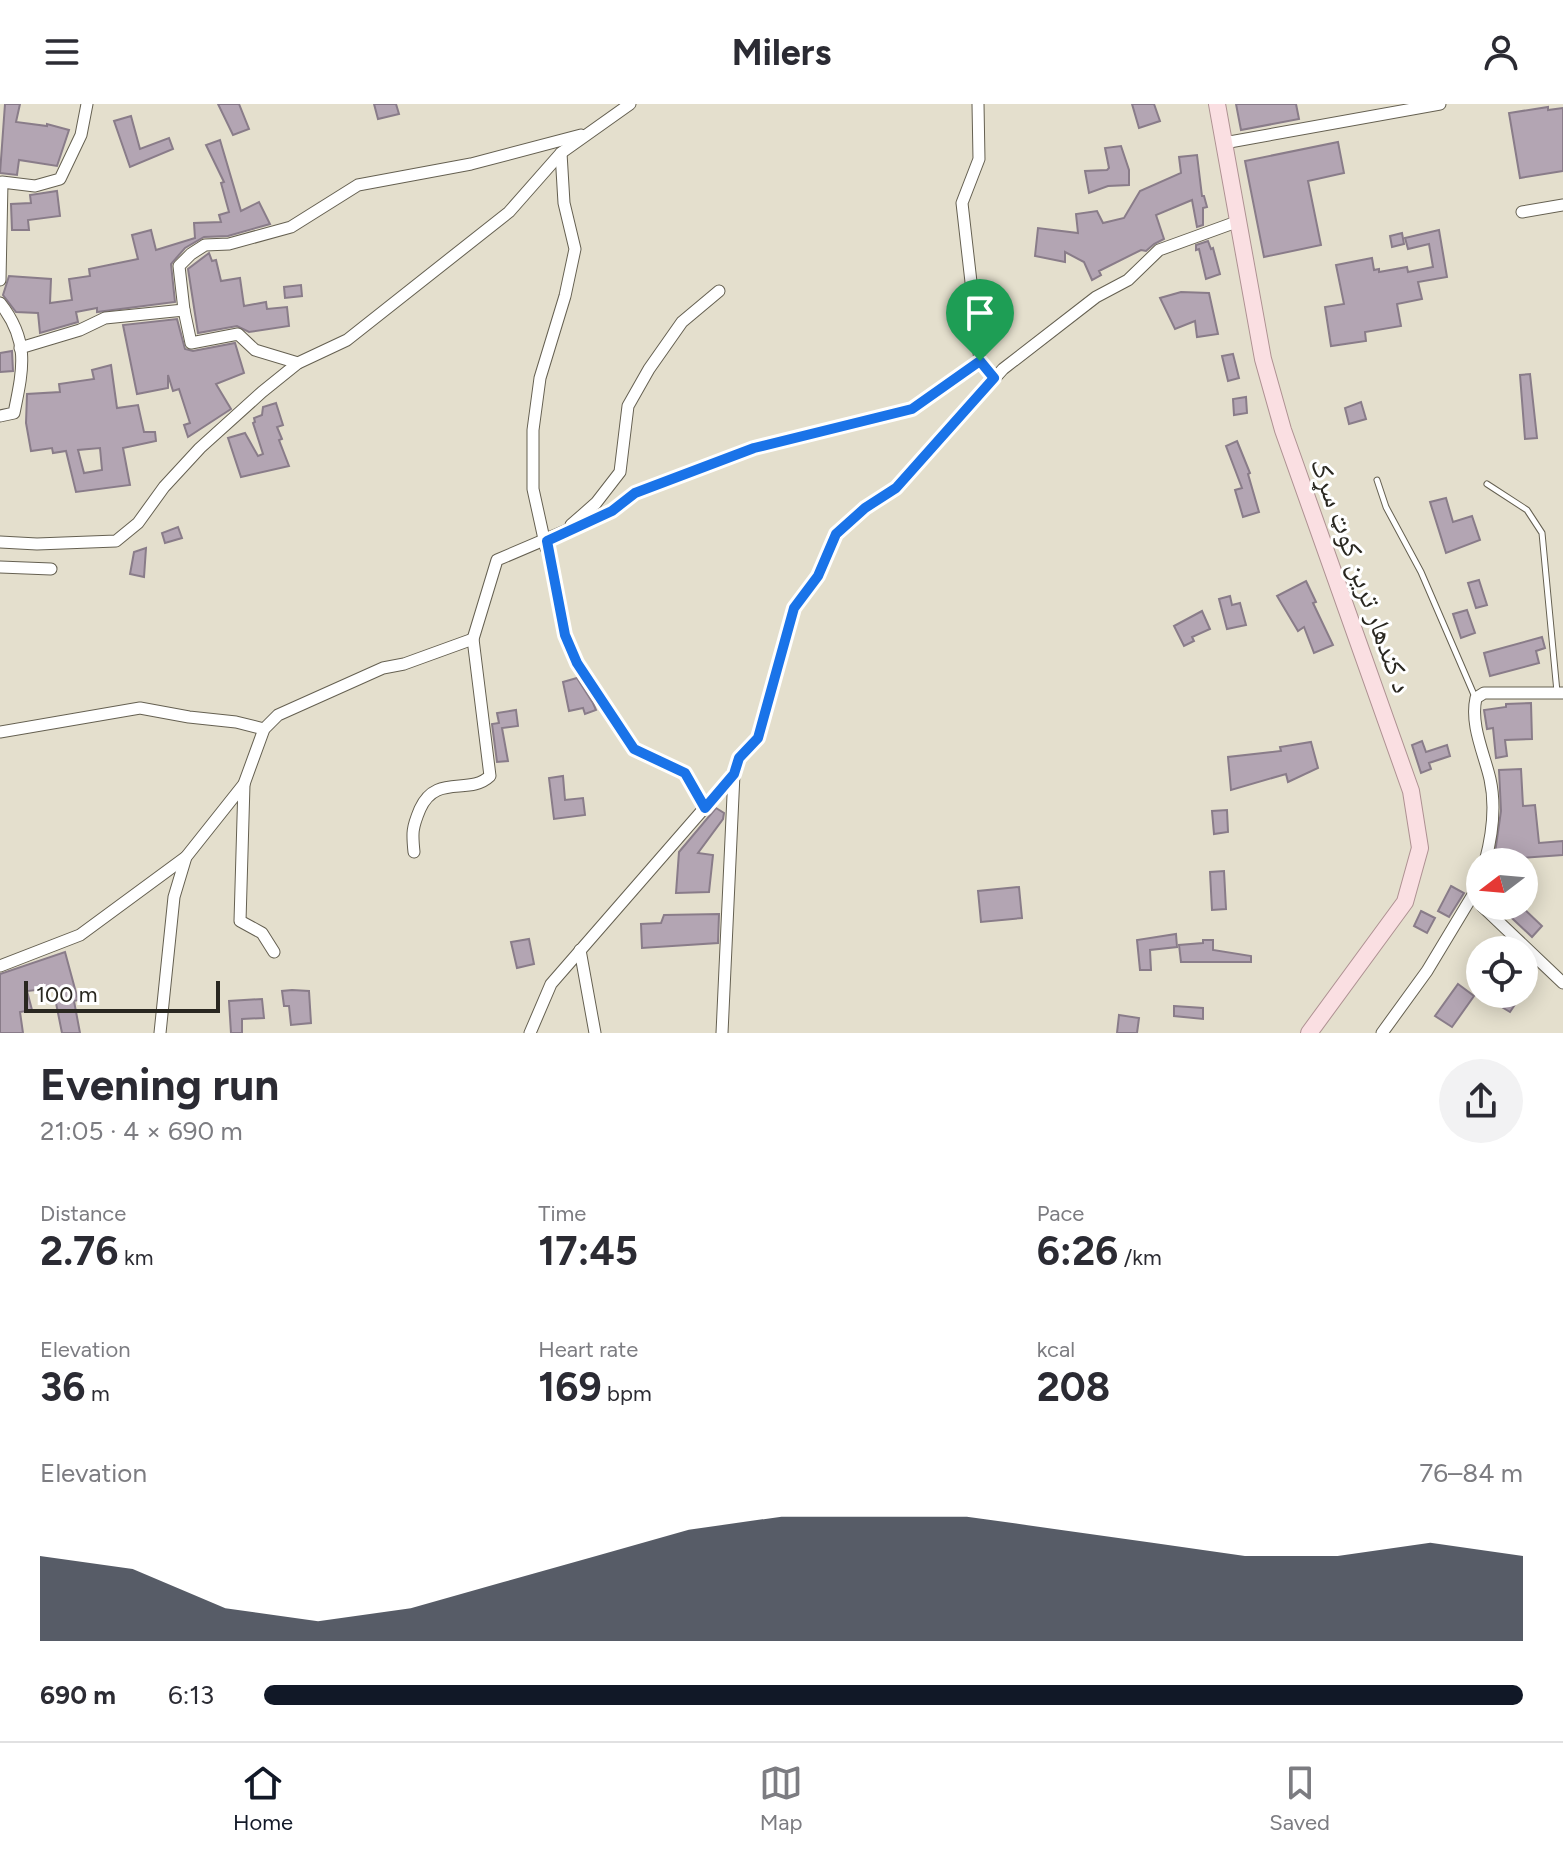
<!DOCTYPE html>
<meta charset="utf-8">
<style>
:root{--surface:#fff;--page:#f2f2f3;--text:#2b2b33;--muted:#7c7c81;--line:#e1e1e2;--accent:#111827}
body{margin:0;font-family:Figtree,"Noto Naskh Arabic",sans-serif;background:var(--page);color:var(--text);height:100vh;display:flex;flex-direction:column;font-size:30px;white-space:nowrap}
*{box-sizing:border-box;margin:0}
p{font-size:26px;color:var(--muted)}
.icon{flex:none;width:44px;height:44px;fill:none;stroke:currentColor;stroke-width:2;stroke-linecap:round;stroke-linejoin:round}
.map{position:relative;height:929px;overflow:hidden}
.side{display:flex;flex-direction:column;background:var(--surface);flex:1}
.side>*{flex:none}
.needle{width:52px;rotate:254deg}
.tools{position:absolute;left:1466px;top:744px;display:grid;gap:16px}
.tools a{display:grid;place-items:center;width:72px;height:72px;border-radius:50%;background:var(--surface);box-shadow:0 4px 20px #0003;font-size:40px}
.scale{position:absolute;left:24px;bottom:20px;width:196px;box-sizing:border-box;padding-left:8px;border:4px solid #292720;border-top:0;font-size:22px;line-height:28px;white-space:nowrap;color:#292720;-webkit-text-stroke:6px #fff;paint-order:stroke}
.pin{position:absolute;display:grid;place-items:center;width:68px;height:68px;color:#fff;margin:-82px -34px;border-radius:50% 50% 50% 0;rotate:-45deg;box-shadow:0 0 8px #0007}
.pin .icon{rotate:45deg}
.round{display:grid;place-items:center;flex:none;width:84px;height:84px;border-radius:42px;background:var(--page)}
.head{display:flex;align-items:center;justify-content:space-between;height:136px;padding:0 40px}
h1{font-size:44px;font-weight:700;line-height:60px}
.stats{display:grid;grid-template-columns:repeat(3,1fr);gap:12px;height:136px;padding:8px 40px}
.stats div{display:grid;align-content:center}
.stats b{font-size:40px;font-weight:700}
.stats small{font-size:22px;font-weight:400}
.stats p{font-size:22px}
.chart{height:224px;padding:16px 40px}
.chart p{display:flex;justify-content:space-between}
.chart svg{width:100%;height:144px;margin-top:8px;fill:var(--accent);opacity:.7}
ul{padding:0 40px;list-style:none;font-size:26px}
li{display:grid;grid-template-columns:128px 96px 1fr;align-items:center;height:60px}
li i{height:20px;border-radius:10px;background:var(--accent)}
header{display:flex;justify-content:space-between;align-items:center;height:104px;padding:0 40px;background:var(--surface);font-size:36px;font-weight:700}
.menu{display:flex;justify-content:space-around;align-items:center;height:112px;border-top:2px solid var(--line);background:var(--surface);font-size:22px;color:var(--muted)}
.menu a{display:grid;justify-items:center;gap:4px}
.menu .active{color:var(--accent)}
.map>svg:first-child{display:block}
.building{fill:#b3a5b3;stroke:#897c89;stroke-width:2;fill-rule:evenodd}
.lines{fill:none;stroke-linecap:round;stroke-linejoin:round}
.lane-casing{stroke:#656051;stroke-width:7}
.street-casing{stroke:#656051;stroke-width:13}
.primary-casing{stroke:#ae9192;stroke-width:18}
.lane{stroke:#fff;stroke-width:5}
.street{stroke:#fff;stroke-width:11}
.primary{stroke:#fadfe2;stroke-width:16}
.route-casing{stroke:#fff;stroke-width:16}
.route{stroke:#1a73e8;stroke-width:10}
.labels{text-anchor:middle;stroke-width:6;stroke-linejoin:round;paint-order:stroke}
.street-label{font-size:28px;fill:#292720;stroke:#fff}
</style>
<header><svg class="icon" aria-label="menu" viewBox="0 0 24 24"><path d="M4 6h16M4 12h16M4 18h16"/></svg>Milers<svg class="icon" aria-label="person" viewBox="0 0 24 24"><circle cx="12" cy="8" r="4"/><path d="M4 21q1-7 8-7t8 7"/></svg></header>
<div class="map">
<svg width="1563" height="929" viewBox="0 0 1563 929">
<rect width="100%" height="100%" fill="#e4dfcd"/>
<g class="building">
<path d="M5 0H20L16 18 47 22V20L69 26 57 62 19 56 17 71 0 69Z"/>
<path d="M218 0H239L249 25 233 31Z"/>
<path d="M374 0H396L399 10 378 15Z"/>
<path d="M1132 0H1154L1160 17 1139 24Z"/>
<path d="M1236 0H1296L1299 15 1241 26Z"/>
<path d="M1548 3V6L1563 4V67L1520 74 1509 9Z"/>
<path d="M131 12 140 45 169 34 173 45 130 63 114 17Z"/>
<path d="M220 36 241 107 259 98 270 120 228 132 204 133 185 144 171 160 175 198 97 208V204L76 208 78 218 40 229 38 209 16 208 3 191 9 172 51 175 50 199 72 196 69 175 90 172 89 165 138 155 132 131 151 126 156 146 195 134 194 119 221 118 219 111 229 108 221 79 224 78 206 41Z"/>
<path d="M1338 38 1344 69 1308 77 1321 141 1264 153 1245 57Z"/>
<path d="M1121 42 1129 66V81L1108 82 1089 89 1085 67 1107 66 1109 64 1105 44Z"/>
<path d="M1197 51 1202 92H1204L1207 103 1203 104V121L1197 123 1192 96 1156 111 1164 135 1154 140 1146 147 1141 146 1099 167 1101 171 1092 176 1084 158 1065 148V158L1035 152 1038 124 1078 129 1076 110 1097 107 1103 119 1124 114 1140 87 1181 69 1179 53Z"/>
<path d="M57 87 60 112 28 116 29 126H12L11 100 31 99 30 91Z"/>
<path d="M1439 126 1447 173 1418 178 1422 195 1397 200 1401 222 1365 228 1366 237 1331 242 1325 203 1344 200 1336 161 1372 154 1374 166 1379 165V168L1407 163 1408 168 1433 163 1429 140 1408 145 1405 134Z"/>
<path d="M1402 129 1404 140 1392 143 1390 132Z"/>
<path d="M1208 137 1211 145 1213 144 1220 170 1206 175 1199 145 1196 146V141Z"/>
<path d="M209 149 212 157 216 156 221 177 240 174 244 202 266 198 267 205 287 203 289 222 249 228 237 222 198 229 188 165Z"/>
<path d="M301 181 302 192 285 194 284 183Z"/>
<path d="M1181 188 1209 189 1218 230 1197 233 1195 217 1175 225 1160 194Z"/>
<path d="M177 215 185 245 193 247 235 239 244 269 216 280 231 305 188 333 184 321 190 319 179 285 173 287 168 271V284L137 290 123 221Z"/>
<path d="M12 247 13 267 0 268V249Z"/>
<path d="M1233 250 1239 274 1228 277 1222 252Z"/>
<path d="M111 261 117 304 138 301 144 328H155L156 337 123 344 130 381 76 388 66 347 53 349 52 344 31 347 26 319 27 290 60 288 59 280 94 275 92 266ZM100 344 102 366 84 369 78 346Z"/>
<path d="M1530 270 1537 334 1525 335 1520 271Z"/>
<path d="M1246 293 1247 309 1234 311 1233 295Z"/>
<path d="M1361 298 1366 315 1349 320 1345 304Z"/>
<path d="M276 299 283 321 277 323 282 335 279 336 289 362 241 373 228 334 245 329 258 352 263 350 253 319 255 318 254 314 262 311 263 303Z"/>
<path d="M1237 337 1250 369 1248 370 1259 408 1243 413 1235 386 1242 384 1226 342Z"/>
<path d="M1446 394 1453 418 1472 412 1480 436 1446 449 1430 398Z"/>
<path d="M178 423 182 434 165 439 162 429Z"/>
<path d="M146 444 144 473 130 470 134 448Z"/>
<path d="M1479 476 1487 501 1476 504 1468 479Z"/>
<path d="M1306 477 1316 498 1313 499 1333 541 1314 549 1304 523 1298 527 1277 492Z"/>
<path d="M1230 492 1232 501 1240 499 1246 521 1227 525 1219 495Z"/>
<path d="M1467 506 1475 529 1461 534 1453 510Z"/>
<path d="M1202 507 1210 525 1192 533 1194 537 1184 542 1174 522Z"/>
<path d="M1542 533 1545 544 1536 547 1539 559 1490 572 1484 549Z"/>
<path d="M577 574 593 599 596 606 585 610 583 604 569 607 563 578Z"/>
<path d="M1531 599 1532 635 1505 636 1507 652 1496 654 1493 624 1487 625 1484 606 1506 603V600Z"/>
<path d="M516 606 518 622 502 624 508 657 497 658 492 620 499 619 497 609Z"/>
<path d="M1422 637 1426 648 1447 641 1450 652 1429 659 1431 665 1421 669 1412 641Z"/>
<path d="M1311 638 1318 664 1288 678 1286 670 1231 686 1228 653 1281 647 1280 643Z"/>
<path d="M1521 665 1523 702 1535 701 1539 739 1563 737V751L1494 756 1501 707 1499 666Z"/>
<path d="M563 672 565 696 583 694 585 711 554 715 549 674Z"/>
<path d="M716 704 724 709 723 715 698 749 713 751 709 788 676 789 679 748Z"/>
<path d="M1227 706 1228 728 1214 730 1212 707Z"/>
<path d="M1224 767 1226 805 1212 806 1210 768Z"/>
<path d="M1451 782 1464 789 1449 813 1438 807Z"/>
<path d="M1019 783 1022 814 981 818 978 787Z"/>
<path d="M1499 802H1521L1542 822 1532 833Z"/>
<path d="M1421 807 1435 814 1427 829 1414 822Z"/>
<path d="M719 810 718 839 642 844 641 820 661 819 664 811Z"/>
<path d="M1176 830 1177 843 1150 846 1151 866H1140L1137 836Z"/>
<path d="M529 835 534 860 517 864 511 838Z"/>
<path d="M1203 836H1213V846L1251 852V858H1181L1179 841 1203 839Z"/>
<path d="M65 848 78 896 74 897 80 929H62L53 884 27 887 32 906 20 908 23 929H0V870Z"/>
<path d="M1458 880 1474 892 1452 923 1435 912Z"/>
<path d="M292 886 309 887 311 919 291 921 289 902H284L282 887Z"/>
<path d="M1480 890H1509L1518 896 1510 908Z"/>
<path d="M262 895 264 914 242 915V929H231L229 897Z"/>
<path d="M1174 902 1203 904V915L1174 912Z"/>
<path d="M1119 911 1139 914 1137 929H1117Z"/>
</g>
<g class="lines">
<defs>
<g id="lane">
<path d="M1377 376 1386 403 1421 468 1475 593"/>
<path d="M1487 380 1527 406 1542 429 1557 588"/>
</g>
<g id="street">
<path d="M978 0 979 55 962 99 980 257 994 274"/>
<path d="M1224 39 1440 0"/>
<path d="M1522 108 1563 101"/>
<path d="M0 176 2 78 35 82 60 75 81 31 87 0"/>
<path d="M0 199C30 237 23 265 14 309L0 312"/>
<path d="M184 206 179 162 191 150 205 141 229 140 291 123 358 81 471 60 581 31"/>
<path d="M20 244 80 226 105 214 184 206 191 239 238 230 255 246 298 259"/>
<path d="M571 421 596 399 620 368 628 302 649 265 682 218 719 187"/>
<path d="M547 437 565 531 577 559 634 645 685 669 705 704"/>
<path d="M0 438 37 440 116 437 138 419 164 383 200 344 262 288 298 259 347 236 509 108 561 49 630 0"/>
<path d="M546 444 533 385V326L540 274 565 192 575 145 564 99 561 49"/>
<path d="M0 463 51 465"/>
<path d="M0 628 140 604 189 613 236 618 264 625"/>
<path d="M244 680 240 817 262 829 274 848"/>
<path d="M414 748C412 729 412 724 420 705 436 669 469 692 490 672L473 535 497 456 612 407 635 389 754 344 912 305 980 257"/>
<path d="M1485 758C1492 732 1496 702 1490 675 1484 649 1470 621 1476 594L1484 589H1563"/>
<path d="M1482 802 1563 879"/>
<path d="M580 846 595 929"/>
<path d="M0 862 80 831 186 753"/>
<path d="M160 929 174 793 186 753 244 680 264 625 278 611 383 564 404 560 473 535"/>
<path d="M530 929 551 880 734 670 739 654 758 634 794 504 818 472 836 430 865 404 896 384 1003 265 1096 193 1128 176 1159 146 1239 117"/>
<path d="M722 929 734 670"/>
<path d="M1382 929 1427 867 1477 784 1480 773"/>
</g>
<path id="primary" d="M1217 0 1263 255 1283 326 1411 687 1420 744 1405 798 1309 929"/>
</defs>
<use href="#lane" class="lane-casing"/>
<use href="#street" class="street-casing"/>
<use href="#primary" class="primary-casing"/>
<use href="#lane" class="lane"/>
<use href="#street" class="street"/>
<use href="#primary" class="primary"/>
</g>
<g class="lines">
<defs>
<path id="route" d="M980 257 994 274 896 384 865 404 836 430 818 472 794 504 758 634 739 654 734 670 705 704 685 669 634 645 577 559 565 531 547 437 612 407 635 389 754 344 912 305Z"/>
</defs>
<use href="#route" class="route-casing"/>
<use href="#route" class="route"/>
</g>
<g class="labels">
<g class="street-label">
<text transform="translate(1362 471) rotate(70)" y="10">د کندهار ترين کوټ سړک</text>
</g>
</g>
</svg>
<div class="tools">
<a><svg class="needle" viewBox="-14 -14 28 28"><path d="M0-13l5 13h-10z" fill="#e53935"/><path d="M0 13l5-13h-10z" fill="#7c7c81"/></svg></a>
<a><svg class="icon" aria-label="locate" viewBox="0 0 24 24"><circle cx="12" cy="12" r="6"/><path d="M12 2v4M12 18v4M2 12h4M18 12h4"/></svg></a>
</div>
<div class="scale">100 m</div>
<div class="pin" style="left:980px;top:257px;background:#1e9e55"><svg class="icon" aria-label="arrive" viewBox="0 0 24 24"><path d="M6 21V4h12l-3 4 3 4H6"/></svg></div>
</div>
<section class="side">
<div class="head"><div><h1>Evening run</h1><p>21:05 · 4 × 690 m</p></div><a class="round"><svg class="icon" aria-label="share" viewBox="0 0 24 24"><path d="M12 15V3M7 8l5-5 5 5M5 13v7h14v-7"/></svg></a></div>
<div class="stats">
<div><p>Distance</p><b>2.76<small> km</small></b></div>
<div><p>Time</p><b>17:45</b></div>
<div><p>Pace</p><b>6:26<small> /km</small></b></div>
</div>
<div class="stats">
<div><p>Elevation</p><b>36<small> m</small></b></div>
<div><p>Heart rate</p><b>169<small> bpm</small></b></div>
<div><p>kcal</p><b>208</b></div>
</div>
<div class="chart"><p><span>Elevation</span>76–84 m</p>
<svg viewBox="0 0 160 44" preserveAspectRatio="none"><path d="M0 44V18L10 22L20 34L30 38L40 34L50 26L60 18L70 10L80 6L90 6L100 6L110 10L120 14L130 18L140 18L150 14L160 18V44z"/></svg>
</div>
<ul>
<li><b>690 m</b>6:13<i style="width:100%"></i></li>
</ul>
</section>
<nav class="menu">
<a class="active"><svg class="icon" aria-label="home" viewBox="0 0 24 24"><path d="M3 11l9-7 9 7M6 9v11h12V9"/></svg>Home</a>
<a><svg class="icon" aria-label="map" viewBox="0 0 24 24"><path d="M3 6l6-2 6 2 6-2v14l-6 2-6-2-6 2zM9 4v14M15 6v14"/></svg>Map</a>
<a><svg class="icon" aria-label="saved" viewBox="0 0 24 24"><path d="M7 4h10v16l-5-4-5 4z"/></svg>Saved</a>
</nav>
